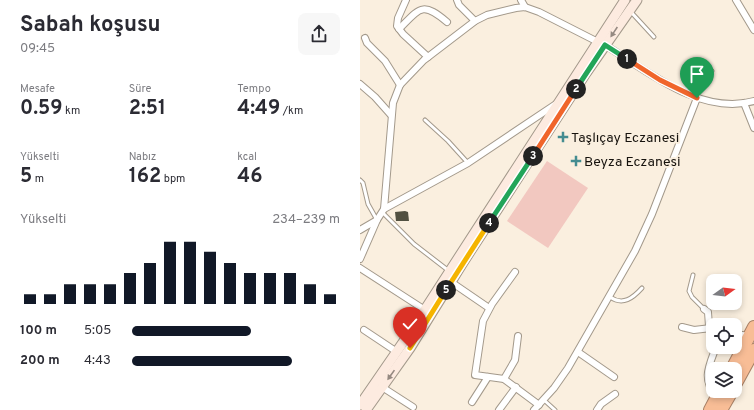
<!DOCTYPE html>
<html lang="tr">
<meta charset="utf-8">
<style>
:root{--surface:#fff;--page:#f7f7f7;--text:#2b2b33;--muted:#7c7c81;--accent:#111827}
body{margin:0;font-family:Overpass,sans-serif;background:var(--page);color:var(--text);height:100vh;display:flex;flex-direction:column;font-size:15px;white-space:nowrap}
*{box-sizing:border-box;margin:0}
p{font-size:13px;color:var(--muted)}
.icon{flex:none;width:22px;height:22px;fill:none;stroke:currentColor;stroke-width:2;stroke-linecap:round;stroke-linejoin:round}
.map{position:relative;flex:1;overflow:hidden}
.drawer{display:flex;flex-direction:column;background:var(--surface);width:360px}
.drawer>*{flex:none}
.needle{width:26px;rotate:75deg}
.fabs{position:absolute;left:346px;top:274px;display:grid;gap:8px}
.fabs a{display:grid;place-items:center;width:36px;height:36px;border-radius:8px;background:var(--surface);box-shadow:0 2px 6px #0003;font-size:20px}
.pin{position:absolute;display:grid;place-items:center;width:34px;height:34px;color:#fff;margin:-41px -17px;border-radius:50% 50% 50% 0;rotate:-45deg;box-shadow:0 0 4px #0007}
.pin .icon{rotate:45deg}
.km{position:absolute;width:20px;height:20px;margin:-10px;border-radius:50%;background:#222;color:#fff;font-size:11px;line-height:20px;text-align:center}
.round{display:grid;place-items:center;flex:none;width:42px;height:42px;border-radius:8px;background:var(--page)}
.head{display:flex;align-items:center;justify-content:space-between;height:68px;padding:0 20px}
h1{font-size:22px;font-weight:700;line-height:30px}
.metrics{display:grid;grid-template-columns:repeat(3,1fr);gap:6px;height:68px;padding:4px 20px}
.metrics div{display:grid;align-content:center}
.metrics b{font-size:20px;font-weight:700}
.metrics small{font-size:11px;font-weight:400}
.metrics p{font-size:11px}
.chart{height:112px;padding:8px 20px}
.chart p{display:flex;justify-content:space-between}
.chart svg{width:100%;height:72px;margin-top:4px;stroke:var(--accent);stroke-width:6}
ul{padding:0 20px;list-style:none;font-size:13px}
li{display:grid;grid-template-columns:64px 48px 1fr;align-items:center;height:30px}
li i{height:10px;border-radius:5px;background:var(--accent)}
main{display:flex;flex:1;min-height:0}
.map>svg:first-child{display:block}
.green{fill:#f2c8c0}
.building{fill:#515041}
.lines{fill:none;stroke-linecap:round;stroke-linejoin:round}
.lane-casing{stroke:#a3998b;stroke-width:5}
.street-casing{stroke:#a3998b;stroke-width:8}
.secondary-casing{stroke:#a3998b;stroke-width:11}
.highway-casing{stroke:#a98166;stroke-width:14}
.lane{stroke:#fff;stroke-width:3}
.street{stroke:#fff;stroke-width:6}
.secondary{stroke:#fdebe0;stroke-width:9}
.highway{stroke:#f8bd96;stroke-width:12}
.oneway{fill:#958981}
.split-1-casing{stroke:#fff;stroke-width:8}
.split-2-casing{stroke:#fff;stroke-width:8}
.split-3-casing{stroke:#fff;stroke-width:8}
.split-4-casing{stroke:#fff;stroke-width:8}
.split-5-casing{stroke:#fff;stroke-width:8}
.split-6-casing{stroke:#fff;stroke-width:8}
.split-1{stroke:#f0652b;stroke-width:5}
.split-2{stroke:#22a559;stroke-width:5}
.split-3{stroke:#f0652b;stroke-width:5}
.split-4{stroke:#22a559;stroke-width:5}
.split-5{stroke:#f5b400;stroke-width:5}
.split-6{stroke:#f5b400;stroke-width:5}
.poi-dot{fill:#448c90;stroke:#faefdf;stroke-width:1.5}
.labels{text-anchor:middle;stroke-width:4;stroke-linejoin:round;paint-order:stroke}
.poi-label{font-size:14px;fill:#16120d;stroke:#faefdf;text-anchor:start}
</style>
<main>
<section class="drawer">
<div class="head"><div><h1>Sabah koşusu</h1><p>09:45</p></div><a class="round"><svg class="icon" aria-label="share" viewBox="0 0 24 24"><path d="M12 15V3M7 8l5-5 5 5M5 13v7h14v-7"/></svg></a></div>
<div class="metrics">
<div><p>Mesafe</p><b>0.59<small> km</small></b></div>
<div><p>Süre</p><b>2:51</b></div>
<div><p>Tempo</p><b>4:49<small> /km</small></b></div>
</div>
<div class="metrics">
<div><p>Yükselti</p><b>5<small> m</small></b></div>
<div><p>Nabız</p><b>162<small> bpm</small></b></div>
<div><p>kcal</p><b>46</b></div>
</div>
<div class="chart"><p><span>Yükselti</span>234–239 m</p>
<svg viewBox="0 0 160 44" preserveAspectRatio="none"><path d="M5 44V38M15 44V38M25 44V32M35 44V32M45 44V32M55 44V25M65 44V19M75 44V6M85 44V6M95 44V12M105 44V19M115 44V25M125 44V25M135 44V25M145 44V32M155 44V38"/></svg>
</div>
<ul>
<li><b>100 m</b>5:05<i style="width:57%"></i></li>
<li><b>200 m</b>4:43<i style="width:77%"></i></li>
</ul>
</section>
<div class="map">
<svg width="394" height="410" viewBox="0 0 394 410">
<rect width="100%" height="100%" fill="#faefdf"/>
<path class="green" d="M187 161 228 188 188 248 147 221Z"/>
<path class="building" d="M45 211 48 212 49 221H36L35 212Z"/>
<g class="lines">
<defs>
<g id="lane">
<path d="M271 12 294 37"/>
<path d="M328 93 352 71"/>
<path d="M65 120 88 141 108 163"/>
<path d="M0 180 3 183 8 204 17 220"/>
<path d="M22 212 54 244 89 271"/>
<path d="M333 275 329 291 332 297 344 309"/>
<path d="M250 297C263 306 273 298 282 288"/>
<path d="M184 400 195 410"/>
</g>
<g id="street">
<path d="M46 0 38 18 37 26 43 34 68 57"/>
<path d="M97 0 99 5 115 21"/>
<path d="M161 0 165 7"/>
<path d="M376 0 394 30"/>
<path d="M39 29C60 8 62 1 87 22"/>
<path d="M5 38 7 43 25 61 40 85"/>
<path d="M0 84 15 97 31 115"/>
<path d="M384 103 394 128"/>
<path d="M24 209 33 103 40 85 64 60 115 21 127 15 156 8 165 7 179 12 238 42 245 45C287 71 341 116 394 101"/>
<path d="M0 230 17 220 24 209 108 163 196 104"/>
<path d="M0 259 17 220"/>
<path d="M0 268 65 310"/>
<path d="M155 272 132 304 123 321 115 375 144 379 179 405"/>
<path d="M91 282 129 308"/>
<path d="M344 309 348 312 349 326 353 329"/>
<path d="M322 327 334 330 351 328"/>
<path d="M4 330 37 352"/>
<path d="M375 334 389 336"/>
<path d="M356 347C349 366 341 380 357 397"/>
<path d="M218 352 254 377"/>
<path d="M144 379 155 360 158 336"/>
<path d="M22 387 53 407"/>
<path d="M112 402 128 377"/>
<path d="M139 410 156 387"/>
<path d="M174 410 194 388 208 368 275 251 292 214 337 98"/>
<path d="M237 410 241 404 255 394"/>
</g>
<g id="secondary">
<path d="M0 405 55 325 265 0"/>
<path d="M6 410 50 348 102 264 226 73 277 0"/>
</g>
<g id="highway">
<path d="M372 369 394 327"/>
<path d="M375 385 394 350"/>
<path d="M350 410 360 391"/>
<path d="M361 410 372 391"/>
</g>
</defs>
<use href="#lane" class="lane-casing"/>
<use href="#street" class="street-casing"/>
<use href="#secondary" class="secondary-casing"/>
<use href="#highway" class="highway-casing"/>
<use href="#lane" class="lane"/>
<use href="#street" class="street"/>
<use href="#secondary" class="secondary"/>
<use href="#highway" class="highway"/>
</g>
<defs><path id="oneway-solid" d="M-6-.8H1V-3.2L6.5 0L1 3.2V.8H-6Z"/></defs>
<g class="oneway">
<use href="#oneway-solid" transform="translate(254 32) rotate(124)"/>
<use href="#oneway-solid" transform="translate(31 375) rotate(125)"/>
</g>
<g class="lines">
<defs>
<path id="split-1" d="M267 59 300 80 337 98"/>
<path id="split-2" d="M216 89 245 45 267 59"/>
<path id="split-3" d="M173 156 216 89"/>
<path id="split-4" d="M129 223 173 156"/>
<path id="split-5" d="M86 290 129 223"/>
<path id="split-6" d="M50 348 86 290"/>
</defs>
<use href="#split-1" class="split-1-casing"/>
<use href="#split-2" class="split-2-casing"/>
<use href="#split-3" class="split-3-casing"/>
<use href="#split-4" class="split-4-casing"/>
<use href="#split-5" class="split-5-casing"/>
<use href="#split-6" class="split-6-casing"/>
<use href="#split-1" class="split-1"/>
<use href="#split-2" class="split-2"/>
<use href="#split-3" class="split-3"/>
<use href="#split-4" class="split-4"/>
<use href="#split-5" class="split-5"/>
<use href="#split-6" class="split-6"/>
</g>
<g class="poi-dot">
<path d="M201 131h4v4h4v4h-4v4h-4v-4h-4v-4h4z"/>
<path d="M214 155h4v4h4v4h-4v4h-4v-4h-4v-4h4z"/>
</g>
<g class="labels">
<g class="poi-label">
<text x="211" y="142">Taşlıçay Eczanesi</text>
<text x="224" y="166">Beyza Eczanesi</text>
</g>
</g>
</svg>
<div class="fabs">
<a><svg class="needle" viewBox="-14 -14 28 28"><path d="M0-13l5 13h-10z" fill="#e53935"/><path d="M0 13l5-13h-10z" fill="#7c7c81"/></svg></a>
<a><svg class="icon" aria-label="locate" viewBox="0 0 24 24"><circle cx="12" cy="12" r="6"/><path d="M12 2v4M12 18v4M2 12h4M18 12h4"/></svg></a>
<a><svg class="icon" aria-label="layers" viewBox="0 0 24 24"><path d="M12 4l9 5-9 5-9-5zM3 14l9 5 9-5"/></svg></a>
</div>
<div class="pin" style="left:337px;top:98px;background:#1e9e55"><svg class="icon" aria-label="arrive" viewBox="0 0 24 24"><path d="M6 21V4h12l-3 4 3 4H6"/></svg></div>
<div class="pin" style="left:50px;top:348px;background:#d93025"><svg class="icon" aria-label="check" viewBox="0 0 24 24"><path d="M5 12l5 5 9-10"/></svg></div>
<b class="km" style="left:267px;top:59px">1</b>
<b class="km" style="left:216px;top:89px">2</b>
<b class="km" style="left:173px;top:156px">3</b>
<b class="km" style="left:129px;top:223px">4</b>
<b class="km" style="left:86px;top:290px">5</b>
</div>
</main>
